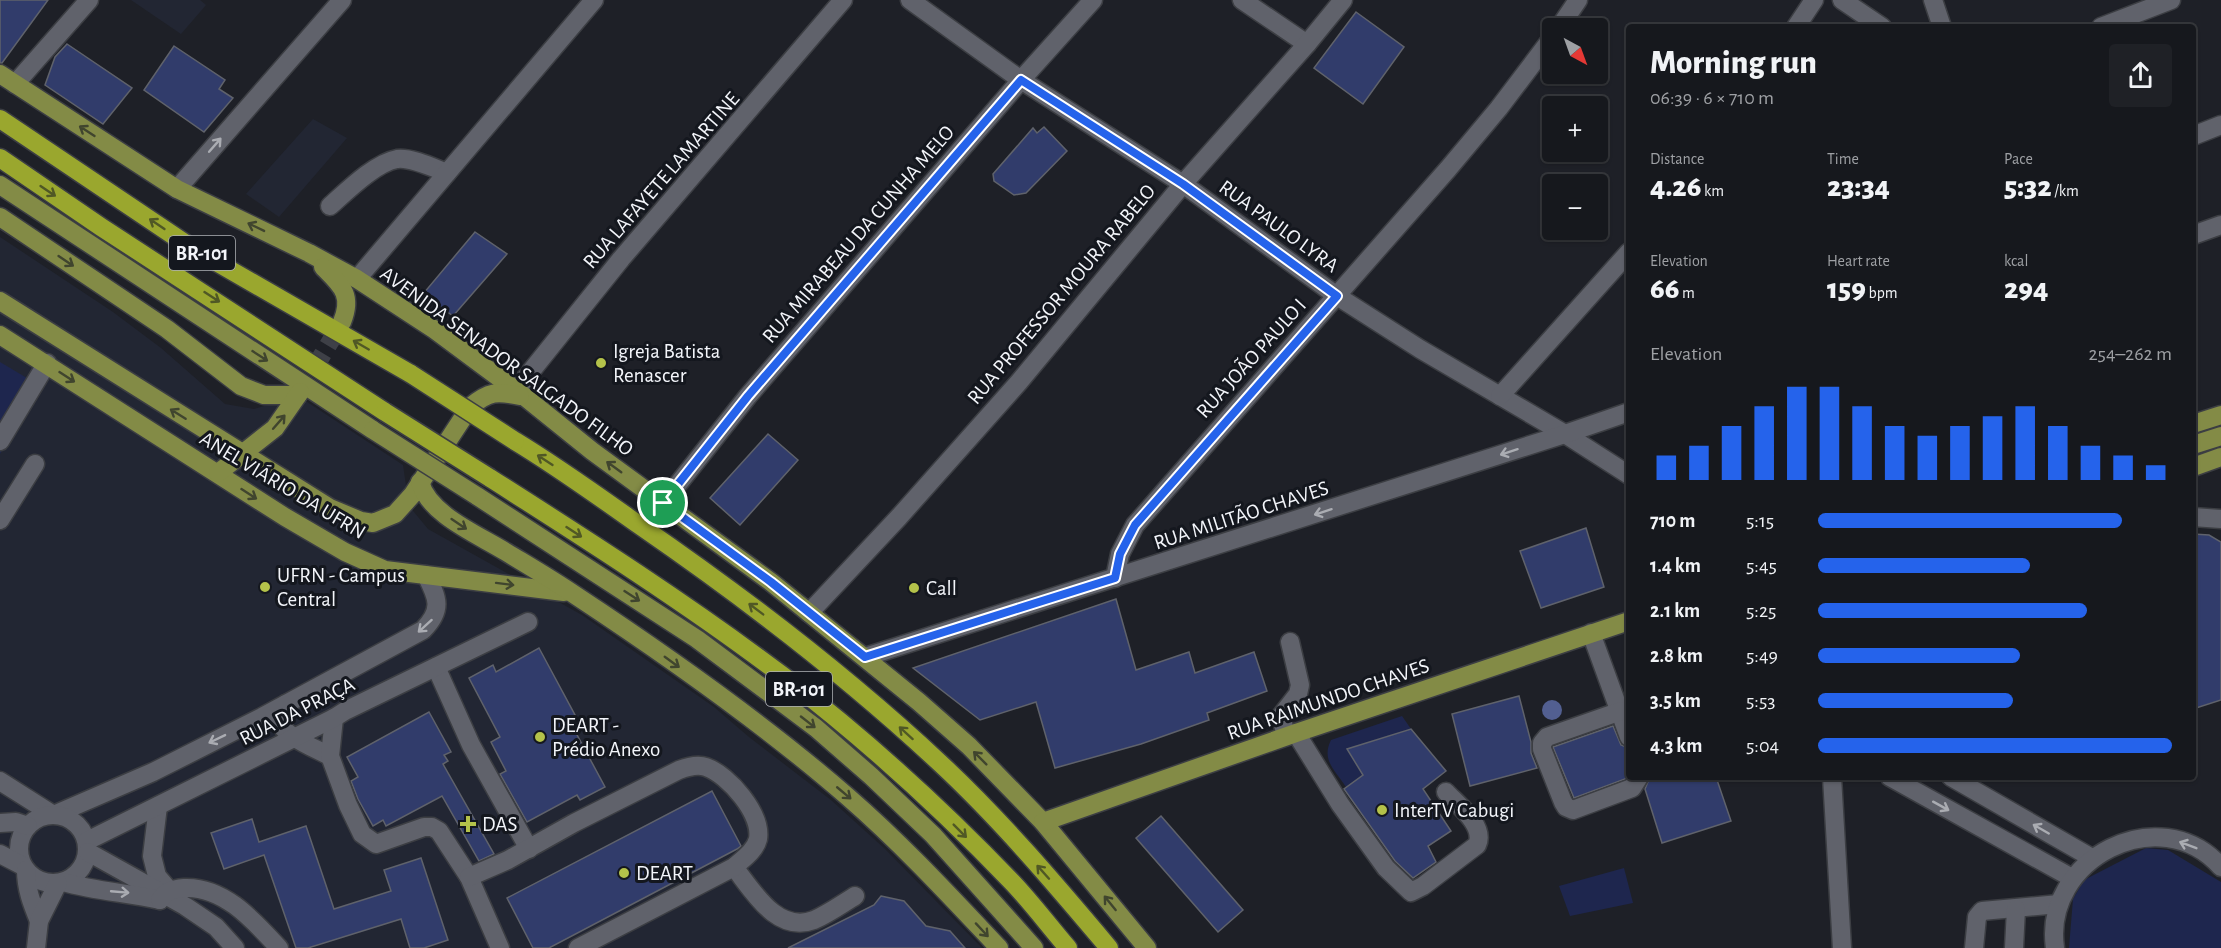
<!DOCTYPE html>
<meta charset="utf-8">
<style>
:root{--surface:#16181d;--page:#1f2126;--text:#f1f3f6;--muted:#9ea0a4;--line:#35373b;--accent:#2563eb}
body{margin:0;font-family:"Alegreya Sans",sans-serif;background:var(--page);color:var(--text);height:100vh;display:flex;flex-direction:column;font-size:22px;white-space:nowrap}
*{box-sizing:border-box;margin:0}
p{font-size:20px;color:var(--muted)}
.icon{flex:none;width:33px;height:33px;fill:none;stroke:currentColor;stroke-width:2;stroke-linecap:round;stroke-linejoin:round}
.map{position:relative;flex:1;overflow:hidden}
.sheet{position:absolute;left:1626px;top:24px;width:570px;height:756px;display:flex;flex-direction:column;background:var(--surface);border-radius:6px;box-shadow:0 2px 4px #0004,0 0 0 2px var(--line)}
.sheet>*{flex:none}
.needle{width:39px;rotate:139deg}
.fabs{position:absolute;left:1542px;top:18px;display:grid;gap:12px}
.fabs a{display:grid;place-items:center;width:66px;height:66px;border-radius:6px;background:var(--surface);box-shadow:0 2px 4px #0004,0 0 0 2px var(--line);font-size:30px}
.pin{position:absolute;display:grid;place-items:center;width:51px;height:51px;color:#fff;margin:-26px;border:3px solid #fff;border-radius:50%;box-shadow:0 2px 6px #0007}
.round{display:grid;place-items:center;flex:none;width:63px;height:63px;border-radius:6px;background:var(--page)}
.head{display:flex;align-items:center;justify-content:space-between;height:102px;padding:0 24px}
h1{font-size:33px;font-weight:800;line-height:45px}
.stats{display:grid;grid-template-columns:repeat(3,1fr);gap:9px;height:102px;padding:6px 24px}
.stats div{display:grid;align-content:center}
.stats b{font-size:30px;font-weight:800}
.stats small{font-size:16px;font-weight:400}
.stats p{font-size:16px}
.chart{height:168px;padding:12px 24px}
.chart p{display:flex;justify-content:space-between}
.chart svg{width:100%;height:108px;margin-top:6px;stroke:var(--accent);stroke-width:6}
ul{padding:0 24px;list-style:none;font-size:20px}
li{display:grid;grid-template-columns:96px 72px 1fr;align-items:center;height:45px}
li i{height:15px;border-radius:8px;background:var(--accent)}
.map>svg:first-child{display:block}
.built{fill:#222633}
.green{fill:#1e264e}
.water{fill:#525f91}
.building{fill:#313c6b;stroke:#5f626b;stroke-width:1.5}
.lines{fill:none;stroke-linecap:round;stroke-linejoin:round}
.major-tunnel{stroke:#3e4047;stroke-width:18;stroke-dasharray:18 9;stroke-linecap:butt}
.minor-casing{stroke:#3c3e43;stroke-width:21}
.major-casing{stroke:#3c3e43;stroke-width:21}
.highway-casing{stroke:#3c3e43;stroke-width:21}
.minor{stroke:#60626b;stroke-width:18}
.major{stroke:#838b46;stroke-width:18}
.highway{stroke:#9aa72e;stroke-width:18}
.major-bridge-casing{stroke:#3c3e43;stroke-width:21;stroke-linecap:butt}
.highway-bridge-casing{stroke:#3c3e43;stroke-width:21;stroke-linecap:butt}
.major-bridge{stroke:#838b46;stroke-width:18}
.highway-bridge{stroke:#9aa72e;stroke-width:18}
.oneway{stroke:#40452e}
.oneway2{stroke:#aaacb2}
.oneway3{stroke:#505825}
.route-casing{stroke:#fff;stroke-width:12}
.route{stroke:#2563eb;stroke-width:8}
.poi-dot{fill:#b4c24a;stroke:#14171e;stroke-width:2}
.labels{text-anchor:middle;stroke-width:6;stroke-linejoin:round;paint-order:stroke}
.shield{fill:#14171e;stroke:#b0b2b8;stroke-width:1.5}
.shield-label{font-size:20px;font-weight:bold;fill:#f3f5fa}
.street-label{font-size:21px;fill:#f3f5fa;stroke:#14171e}
.poi-label{font-size:21px;fill:#f3f5fa;stroke:#14171e;text-anchor:start}
</style>
<div class="map">
<svg width="2221" height="948" viewBox="0 0 2221 948">
<rect width="100%" height="100%" fill="#1e2027"/>
<g class="built">
<path d="M131 0H200L206 5 181 34Z"/>
<path d="M313 119 347 138 279 217 246 194Z"/>
<path d="M0 237 113 312 161 348 225 404 254 409 298 396 403 465 409 506 428 529 582 615 714 707 749 737 831 800 885 849 982 948H0Z"/>
</g>
<g class="green">
<path d="M0 362 37 384 0 454Z"/>
<path d="M1402 716 1411 729 1348 749 1363 775 1346 787C1335 770 1321 760 1331 740Z"/>
<path d="M2146 848 2168 850 2221 882V948H2069L2073 899 2084 880Z"/>
<path d="M1624 868 1633 903 1570 916 1559 886Z"/>
</g>
<circle class="water" cx="1552" cy="710" r="10"/>
<g class="building">
<path d="M0 0H48L2 63H0Z"/>
<path d="M1356 12 1404 47 1363 104 1314 68Z"/>
<path d="M67 44 132 88 103 124 45 85 55 57Z"/>
<path d="M174 46 225 80 219 89 233 98 204 132 144 90Z"/>
<path d="M1044 127 1067 151 1026 193 1014 195 994 181 993 174 1033 128 1037 133Z"/>
<path d="M475 232 507 254 453 316 423 294Z"/>
<path d="M768 434 798 460 740 525 710 498Z"/>
<path d="M1586 528 1604 587 1541 608 1520 551Z"/>
<path d="M2193 534 2209 535 2221 542V700L2193 709Z"/>
<path d="M1116 599 1136 670 1189 652 1195 673 1254 652 1267 691 1207 713 1209 720 1141 744 1055 768 1036 702 980 720 913 668Z"/>
<path d="M539 648 575 715 568 718 605 787 580 800 577 795 527 822 500 774 506 771 491 742 500 737 469 678 493 665 496 672Z"/>
<path d="M1519 696 1531 742V753L1537 768 1470 786 1452 714Z"/>
<path d="M429 712 451 752 444 755 448 761 443 764 494 854 479 861 442 796 386 826 383 820 373 826 358 799 351 781 358 777 347 757Z"/>
<path d="M1613 726 1621 745 1629 748V772L1625 779 1574 798 1553 747Z"/>
<path d="M1411 729 1446 771 1423 789 1451 831 1428 846 1436 862 1413 878 1395 861 1344 789 1363 775 1347 749Z"/>
<path d="M1650 777H1716L1731 821 1662 843 1645 789Z"/>
<path d="M712 791 741 846 737 849 549 948H533L507 898Z"/>
<path d="M1161 816 1243 910 1218 932 1136 838Z"/>
<path d="M252 819 259 842 306 826 334 909 391 891 384 870 421 858 448 940 424 948H410L401 919 308 948H296L264 855 224 869 211 833Z"/>
<path d="M881 896 904 901 926 926 950 931 965 948H788L874 905Z"/>
</g>
<g class="lines">
<path class="major-tunnel" d="M300 392 342 322"/>
<defs>
<g id="minor">
<path d="M910 0 1021 80 1183 184 1337 296 1420 349 1565 434 1629 475"/>
<path d="M1242 0 1307 44"/>
<path d="M1842 0 1882 27"/>
<path d="M1933 0 1942 27"/>
<path d="M1796 27 1814 0"/>
<path d="M2101 27 2171 0"/>
<path d="M1559 28 1578 0"/>
<path d="M15 84 89 0"/>
<path d="M2193 136 2221 125"/>
<path d="M177 189 342 0"/>
<path d="M330 206C347 191 375 163 397 159 411 157 434 168 447 173"/>
<path d="M2193 235 2221 225"/>
<path d="M357 279 594 0"/>
<path d="M516 390 621 259 843 0"/>
<path d="M1500 396 1629 252"/>
<path d="M0 441 47 363"/>
<path d="M663 503 748 396 1021 80 1093 0"/>
<path d="M2193 517 2221 519"/>
<path d="M0 520 35 464"/>
<path d="M1115 578 1120 554 1135 525 1448 169 1499 108 1552 38"/>
<path d="M809 613 899 517 1019 382 1183 184 1307 44 1343 0"/>
<path d="M1591 633 1629 737"/>
<path d="M865 657 1565 434 1629 412"/>
<path d="M436 667 471 745 529 849"/>
<path d="M286 704C283 708 279 712 279 717 277 734 317 749 330 756"/>
<path d="M1621 711 1547 737 1542 743V749L1563 802 1566 807 1573 810 1632 788 1639 777"/>
<path d="M334 718 330 756 348 805 362 834 376 844 424 827H432L439 831 469 877 500 948"/>
<path d="M1296 733 1340 804 1386 868 1411 892 1423 886 1477 845C1486 826 1457 804 1446 792"/>
<path d="M1286 736 1281 716 1298 694 1300 685 1290 642"/>
<path d="M1832 777 1842 948"/>
<path d="M1890 777 2072 878"/>
<path d="M1951 777 2092 858"/>
<path d="M0 781 52 814"/>
<path d="M158 806 152 856 157 876 169 890"/>
<path d="M56 814 153 772 262 717 423 630C443 610 438 598 426 575"/>
<circle cx="53" cy="849" r="34"/>
<path d="M0 823 16 822 28 826"/>
<path d="M87 841 334 718 345 711 528 622"/>
<path d="M88 852 185 906 216 927 235 948"/>
<path d="M0 854 23 866"/>
<path d="M734 867C753 891 777 934 814 920 828 914 842 904 855 896"/>
<path d="M26 870C26 889 32 904 39 921"/>
<path d="M469 877 508 860 574 823 679 770C687 767 697 764 706 767 729 775 762 814 758 839 755 851 743 859 734 867L578 948"/>
<path d="M63 882C95 891 128 893 160 900"/>
<path d="M160 900C166 891 173 889 184 888 224 886 254 921 279 948"/>
<path d="M36 948 39 921 58 883"/>
<path d="M1974 948 1977 917 1982 911 2059 904"/>
<path d="M2014 948 2016 909"/>
<path d="M2055 948C2042 859 2160 798 2221 867"/>
</g>
<g id="major">
<path d="M0 74 177 189 309 253 357 279 435 330 525 397 592 451 771 582 919 702 969 746 1043 822 1147 948"/>
<path d="M0 185 373 430"/>
<path d="M0 217 167 329 241 386 264 395H298"/>
<path d="M323 267C342 286 353 295 342 322"/>
<path d="M0 301 330 508 361 521 373 523 395 514 413 494 470 407C489 391 497 391 520 396"/>
<path d="M0 335 285 517 345 552 385 570 564 592"/>
<path d="M2193 424 2221 415"/>
<path d="M2193 445 2221 436"/>
<path d="M2193 467 2221 457"/>
<path d="M218 473 275 428 300 392"/>
<path d="M420 482C429 515 479 535 506 552 529 566 553 580 575 595 669 657 763 723 848 797 902 844 950 896 999 948"/>
<path d="M477 496 697 639 816 728 871 776 933 835 1034 948"/>
<path d="M1043 822 1296 733 1629 621"/>
</g>
<g id="highway">
<path d="M0 119 192 248 411 374"/>
<path d="M0 158 101 227 385 412"/>
<path d="M515 441C558 467 598 496 639 525 745 598 847 676 941 764 1001 820 1056 885 1109 948"/>
<path d="M490 478C589 541 689 605 783 676 864 738 941 808 1012 882 1032 903 1049 926 1068 948"/>
</g>
</defs>
<use href="#minor" class="minor-casing"/>
<use href="#major" class="major-casing"/>
<use href="#highway" class="highway-casing"/>
<use href="#minor" class="minor"/>
<use href="#major" class="major"/>
<use href="#highway" class="highway"/>
<defs>
<path id="major-bridge" d="M373 430 477 496"/>
<g id="highway-bridge">
<path d="M411 374 515 441"/>
<path d="M385 412 490 478"/>
</g>
</defs>
<use href="#major-bridge" class="major-bridge-casing"/>
<use href="#highway-bridge" class="highway-bridge-casing"/>
<use href="#major-bridge" class="major-bridge"/>
<use href="#highway-bridge" class="highway-bridge"/>
</g>
<defs><path id="oneway-shaft" d="M-6 0H5M1.5-3L5.5 0L1.5 3" fill="none" stroke-width="1.6" stroke-linecap="round" stroke-linejoin="round" transform="scale(1.5)"/></defs>
<g class="oneway">
<use href="#oneway-shaft" transform="translate(87 131) rotate(-147)"/>
<use href="#oneway-shaft" transform="translate(256 227) rotate(-154)"/>
<use href="#oneway-shaft" transform="translate(66 261) rotate(34)"/>
<use href="#oneway-shaft" transform="translate(260 356) rotate(33)"/>
<use href="#oneway-shaft" transform="translate(67 377) rotate(33)"/>
<use href="#oneway-shaft" transform="translate(178 414) rotate(-148)"/>
<use href="#oneway-shaft" transform="translate(279 422) rotate(-49)"/>
<use href="#oneway-shaft" transform="translate(614 467) rotate(-144)"/>
<use href="#oneway-shaft" transform="translate(249 494) rotate(33)"/>
<use href="#oneway-shaft" transform="translate(459 524) rotate(34)"/>
<use href="#oneway-shaft" transform="translate(505 584) rotate(7)"/>
<use href="#oneway-shaft" transform="translate(632 596) rotate(33)"/>
<use href="#oneway-shaft" transform="translate(672 662) rotate(36)"/>
<use href="#oneway-shaft" transform="translate(808 722) rotate(38)"/>
<use href="#oneway-shaft" transform="translate(980 758) rotate(-135)"/>
<use href="#oneway-shaft" transform="translate(844 793) rotate(40)"/>
<use href="#oneway-shaft" transform="translate(1110 903) rotate(-129)"/>
<use href="#oneway-shaft" transform="translate(982 930) rotate(47)"/>
</g>
<g class="oneway2">
<use href="#oneway-shaft" transform="translate(215 145) rotate(-49)"/>
<use href="#oneway-shaft" transform="translate(1509 452) rotate(162)"/>
<use href="#oneway-shaft" transform="translate(1323 512) rotate(162)"/>
<use href="#oneway-shaft" transform="translate(425 626) rotate(138)"/>
<use href="#oneway-shaft" transform="translate(217 739) rotate(154)"/>
<use href="#oneway-shaft" transform="translate(1941 806) rotate(29)"/>
<use href="#oneway-shaft" transform="translate(2041 829) rotate(-150)"/>
<use href="#oneway-shaft" transform="translate(2188 845) rotate(-159)"/>
<use href="#oneway-shaft" transform="translate(120 892) rotate(5)"/>
</g>
<g class="oneway3">
<use href="#oneway-shaft" transform="translate(48 191) rotate(34)"/>
<use href="#oneway-shaft" transform="translate(157 224) rotate(-146)"/>
<use href="#oneway-shaft" transform="translate(212 297) rotate(33)"/>
<use href="#oneway-shaft" transform="translate(361 345) rotate(-150)"/>
<use href="#oneway-shaft" transform="translate(545 460) rotate(-147)"/>
<use href="#oneway-shaft" transform="translate(574 532) rotate(33)"/>
<use href="#oneway-shaft" transform="translate(756 609) rotate(-143)"/>
<use href="#oneway-shaft" transform="translate(906 733) rotate(-138)"/>
<use href="#oneway-shaft" transform="translate(960 831) rotate(45)"/>
<use href="#oneway-shaft" transform="translate(1043 872) rotate(-132)"/>
</g>
<g class="lines">
<defs>
<path id="route" d="M1021 80 1183 184 1337 296 1135 525 1120 554 1115 578 865 657 771 582 663 503 748 396Z"/>
</defs>
<use href="#route" class="route-casing"/>
<use href="#route" class="route"/>
</g>
<g class="poi-dot">
<circle cx="601" cy="363" r="6"/>
<circle cx="265" cy="587" r="6"/>
<circle cx="914" cy="588" r="6"/>
<circle cx="540" cy="737" r="6"/>
<circle cx="1382" cy="810" r="6"/>
<path d="M465 815h6v6h6v6h-6v6h-6v-6h-6v-6h6z"/>
<circle cx="624" cy="873" r="6"/>
</g>
<g class="labels">
<g class="shield">
<rect x="169" y="236" width="66" height="34" rx="4.5"/>
<rect x="766" y="672" width="66" height="34" rx="4.5"/>
</g>
<g class="shield-label">
<text x="202" y="260">BR-101</text>
<text x="799" y="696">BR-101</text>
</g>
<g class="street-label">
<text transform="translate(661 180) rotate(-49)" y="7">RUA LAFAYETE LAMARTINE</text>
<text transform="translate(1279 226) rotate(36)" y="7">RUA PAULO LYRA</text>
<text transform="translate(858 234) rotate(-49)" y="7">RUA MIRABEAU DA CUNHA MELO</text>
<text transform="translate(1061 294) rotate(-50)" y="7">RUA PROFESSOR MOURA RABELO</text>
<text transform="translate(1251 358) rotate(-48)" y="7">RUA JOÃO PAULO I</text>
<text transform="translate(507 361) rotate(36)" y="7">AVENIDA SENADOR SALGADO FILHO</text>
<text transform="translate(283 485) rotate(31)" y="7">ANEL VIÁRIO DA UFRN</text>
<text transform="translate(1241 515) rotate(-18)" y="7">RUA MILITÃO CHAVES</text>
<text transform="translate(1328 699) rotate(-19)" y="7">RUA RAIMUNDO CHAVES</text>
<text transform="translate(297 711) rotate(-27)" y="7">RUA DA PRAÇA</text>
</g>
<g class="poi-label">
<text x="613" y="358">Igreja Batista<tspan x="613" dy="24">Renascer</tspan></text>
<text x="277" y="582">UFRN - Campus<tspan x="277" dy="24">Central</tspan></text>
<text x="926" y="595">Call</text>
<text x="552" y="732">DEART -<tspan x="552" dy="24">Prédio Anexo</tspan></text>
<text x="1394" y="817">InterTV Cabugi</text>
<text x="482" y="831">DAS</text>
<text x="636" y="880">DEART</text>
</g>
</g>
</svg>
<div class="fabs">
<a><svg class="needle" viewBox="-14 -14 28 28"><path d="M0-13l5 13h-10z" fill="#e53935"/><path d="M0 13l5-13h-10z" fill="#9ea0a4"/></svg></a>
<a>+</a>
<a>−</a>
</div>
<div class="pin" style="left:663px;top:503px;background:#1e9e55"><svg class="icon" aria-label="arrive" viewBox="0 0 24 24"><path d="M6 21V4h12l-3 4 3 4H6"/></svg></div>
<section class="sheet">
<div class="head"><div><h1>Morning run</h1><p>06:39 · 6 × 710 m</p></div><a class="round"><svg class="icon" aria-label="share" viewBox="0 0 24 24"><path d="M12 15V3M7 8l5-5 5 5M5 13v7h14v-7"/></svg></a></div>
<div class="stats">
<div><p>Distance</p><b>4.26<small> km</small></b></div>
<div><p>Time</p><b>23:34</b></div>
<div><p>Pace</p><b>5:32<small> /km</small></b></div>
</div>
<div class="stats">
<div><p>Elevation</p><b>66<small> m</small></b></div>
<div><p>Heart rate</p><b>159<small> bpm</small></b></div>
<div><p>kcal</p><b>294</b></div>
</div>
<div class="chart"><p><span>Elevation</span>254–262 m</p>
<svg viewBox="0 0 160 44" preserveAspectRatio="none"><path d="M5 44V34M15 44V30M25 44V22M35 44V14M45 44V6M55 44V6M65 44V14M75 44V22M85 44V26M95 44V22M105 44V18M115 44V14M125 44V22M135 44V30M145 44V34M155 44V38"/></svg>
</div>
<ul>
<li><b>710 m</b>5:15<i style="width:86%"></i></li>
<li><b>1.4 km</b>5:45<i style="width:60%"></i></li>
<li><b>2.1 km</b>5:25<i style="width:76%"></i></li>
<li><b>2.8 km</b>5:49<i style="width:57%"></i></li>
<li><b>3.5 km</b>5:53<i style="width:55%"></i></li>
<li><b>4.3 km</b>5:04<i style="width:100%"></i></li>
</ul>
</section>
</div>
